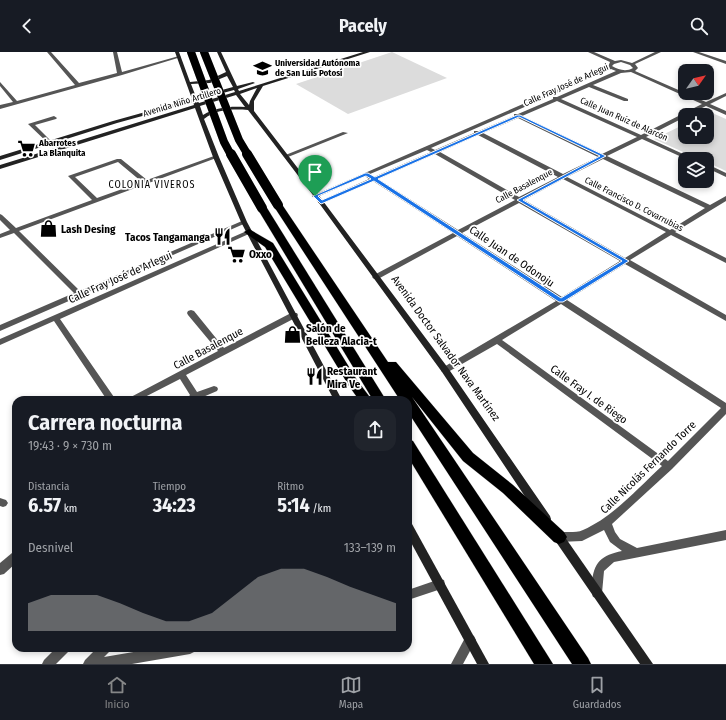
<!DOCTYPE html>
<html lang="es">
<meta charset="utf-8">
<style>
:root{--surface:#171b24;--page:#20242c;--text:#f1f3f6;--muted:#9ea1a6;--line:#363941;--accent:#858687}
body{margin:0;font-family:"Fira Sans Condensed",sans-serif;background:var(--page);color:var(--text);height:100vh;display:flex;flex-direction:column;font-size:15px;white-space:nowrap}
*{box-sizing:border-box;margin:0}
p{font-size:13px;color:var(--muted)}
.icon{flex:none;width:22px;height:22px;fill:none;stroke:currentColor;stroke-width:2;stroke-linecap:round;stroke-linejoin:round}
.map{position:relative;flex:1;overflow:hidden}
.panel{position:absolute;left:12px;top:344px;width:400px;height:256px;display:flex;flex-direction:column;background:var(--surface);border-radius:12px;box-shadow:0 2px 6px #0003}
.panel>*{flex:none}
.needle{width:26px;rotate:56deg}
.buttons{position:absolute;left:678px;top:12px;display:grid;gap:8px}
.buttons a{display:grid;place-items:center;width:36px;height:36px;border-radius:8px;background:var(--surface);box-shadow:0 2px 6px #0003;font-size:20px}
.pin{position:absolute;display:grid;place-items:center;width:34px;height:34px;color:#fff;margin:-41px -17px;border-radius:50% 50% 50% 0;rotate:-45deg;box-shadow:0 0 4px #0007}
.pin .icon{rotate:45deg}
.round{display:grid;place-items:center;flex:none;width:42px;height:42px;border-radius:12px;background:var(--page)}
.summary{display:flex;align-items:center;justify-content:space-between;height:68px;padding:0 16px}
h1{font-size:22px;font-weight:700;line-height:30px}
.figures{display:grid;grid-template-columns:repeat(3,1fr);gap:6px;height:68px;padding:4px 16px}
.figures div{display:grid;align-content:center}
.figures b{font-size:20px;font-weight:700}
.figures small{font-size:11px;font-weight:400}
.figures p{font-size:11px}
.chart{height:112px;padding:8px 16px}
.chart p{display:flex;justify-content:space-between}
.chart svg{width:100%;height:72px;margin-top:4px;fill:var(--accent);opacity:.7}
header{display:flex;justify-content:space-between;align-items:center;height:52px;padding:0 16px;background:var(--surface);font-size:18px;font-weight:700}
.tabs{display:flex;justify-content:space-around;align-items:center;height:56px;border-top:1px solid var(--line);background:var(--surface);font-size:11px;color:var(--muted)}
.tabs a{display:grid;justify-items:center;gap:2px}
.tabs .active{color:var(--accent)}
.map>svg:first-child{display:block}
.green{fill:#dcdcdc}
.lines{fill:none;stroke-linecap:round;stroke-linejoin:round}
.motorway-casing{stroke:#dbdbdb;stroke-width:1}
.minor{fill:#555;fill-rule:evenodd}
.secondary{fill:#222;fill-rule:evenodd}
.motorway{fill:#000;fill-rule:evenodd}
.motorway-bridge-far1-casing{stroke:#dbdbdb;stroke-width:8;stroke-linecap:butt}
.motorway-bridge-casing{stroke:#dbdbdb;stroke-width:10;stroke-linecap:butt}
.motorway-bridge-far1{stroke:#000;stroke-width:8}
.motorway-bridge{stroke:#000;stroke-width:10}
.route{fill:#1a73e8;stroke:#fff;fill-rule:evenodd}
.labels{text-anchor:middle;stroke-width:3.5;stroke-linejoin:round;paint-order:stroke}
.far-poi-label{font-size:9px;font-weight:bold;fill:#000;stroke:#fff;text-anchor:start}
.far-street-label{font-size:9px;fill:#000;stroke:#fff}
.far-neighbourhood-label{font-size:10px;letter-spacing:1px;fill:#000;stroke:#fff}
.poi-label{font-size:11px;font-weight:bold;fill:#000;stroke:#fff;text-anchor:start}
.street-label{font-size:11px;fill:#000;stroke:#fff}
</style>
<header><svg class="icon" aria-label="back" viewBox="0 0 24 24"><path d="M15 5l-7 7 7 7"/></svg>Pacely<svg class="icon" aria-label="search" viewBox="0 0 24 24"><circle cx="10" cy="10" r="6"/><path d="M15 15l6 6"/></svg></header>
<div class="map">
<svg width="726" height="612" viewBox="0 0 726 612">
<rect width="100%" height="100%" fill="#fff"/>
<g class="green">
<path d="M392 0 447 26 348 62 296 32Z"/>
<path d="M710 60 726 67V119L707 110V107H699L654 87 685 72V85H707V63H703Z"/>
</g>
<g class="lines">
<defs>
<g id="motorway">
<path d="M278 150 281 151 388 310H396L473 401 513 433 564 480 567 485 564 490 559 492 554 490 503 441 463 409 412 345 588 606 591 612H572L408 360V348H400L273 153Z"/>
<path d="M262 153 267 156 386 348H373L257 156Z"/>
<path d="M249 177 273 191 357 328 372 348H359L349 334 265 195 244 180Z"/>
<path d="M408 387 413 389 553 612H534L408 405Z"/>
</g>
</defs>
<use href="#motorway" class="motorway-casing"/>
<g class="minor">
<path d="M47 0H51L79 31 117 21 113 0H117L122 20 179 4 181 5 122 23 0 57V53L13 50 0 34V30L17 49 75 33Z"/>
<path d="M588 0H594L615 9 621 8 632 11 655 0H661L635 12 638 16 635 19 706 50 726 41V44L710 52 726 59V63L706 54 688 63H685V65L646 85 694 107H686L642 87 607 104 710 153 726 144V149L675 180 726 206V211L671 183 630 208 726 263V269L625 212 567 248 726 351V362L672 417 612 472 615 480 620 487 637 496 726 478V488L614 510 604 519 602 541 601 545 597 546 593 545C591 540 592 536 592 532 593 510 602 503 622 499L610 490 604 478 582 489 559 490 555 488 554 485 555 482C564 478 575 482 583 478 613 465 638 436 662 414L497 292 448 320H442L441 318 442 316 556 249 457 184 378 227H374L372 225 374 223 453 181 373 129 323 151H319L318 150 369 127 365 124 317 145H313L312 144 608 15 610 10ZM621 10 630 13 633 16C626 20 619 18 612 14L614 12ZM611 17 616 19 557 45H553V47L518 62H514V64L479 79H474V81L435 98 431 96ZM631 20 702 52 641 83 561 47 589 35 624 49H628V47L593 33 621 21ZM557 49 637 85 602 102 522 64ZM518 66 598 105 563 122 483 81ZM478 83 558 125 519 145 440 100ZM427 98 431 100 374 125 370 122ZM435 102 515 148 458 178 378 127ZM603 107 705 156 670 178 567 125ZM563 127 666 180 625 206 524 148ZM519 151 620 209 562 245 462 181ZM561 252 721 356 668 409 502 288Z"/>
<path d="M693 0H699L726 9V12Z"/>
<path d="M54 64 57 66 56 67 35 73 53 91 50 93 28 72Z"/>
<path d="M343 80 348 81 288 105 283 104Z"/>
<path d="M214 104 219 105 19 179 80 239 242 169H246V171L84 242 86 245 85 247H82L78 245 0 279V273L74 241 14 181 0 186V182L10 178 0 168V162L2 163 16 176 92 148 68 124 117 107H121L147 128ZM118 110 142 130 97 146 75 125Z"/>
<path d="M707 112 726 121V125L707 116Z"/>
<path d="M249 178 252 180 251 181 60 267 116 348H107L54 269 0 293V287Z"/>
<path d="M191 258 194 259 224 296 291 261H297L298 263 297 265 186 323 197 340 214 334 217 335 218 337 217 339 196 348H186L190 343 180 327 139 348H128L129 346 218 299 188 263 187 261 188 259Z"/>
<path d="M0 446 6 448 8 451 6 454 3 455 0 454Z"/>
<path d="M16 499V511L4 522 0 523V511L12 501Z"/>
<path d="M440 527 444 528 445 532 444 536 408 548V538Z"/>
<path d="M470 582 474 584 476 588 463 612H451L466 584Z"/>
<path d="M56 596H70L68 600 56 612H42L44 608Z"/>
<path d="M97 596H111L109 600 104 605 157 596H196L194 600 190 602 132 612H83L85 608Z"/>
</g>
<g class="secondary">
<path d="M175 0H179L190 30 209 28 226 20 217 0H221L237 34 253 30 255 31 238 37 239 39 363 0H370L263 34 254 49V59L323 149 448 316 550 464 551 467 550 470 546 471 542 470 442 320 319 151 248 58C233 57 217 57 204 67L219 105 247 170 342 348H334L241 170 213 105 195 56 0 117V113L194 53 193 50 117 71 0 108V104L113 69 192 47ZM227 24 233 35 196 45 191 32 210 31ZM257 36 250 49 249 53 240 42ZM234 38 235 40 199 51 197 48ZM236 43 245 55C231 54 216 55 203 63L200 54Z"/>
<path d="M408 471 412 472 489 612H477L408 485Z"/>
<path d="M556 476 560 478 653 612H640L552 484 551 481 552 478Z"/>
</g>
<use href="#motorway" class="motorway"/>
<defs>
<g id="motorway-bridge-far1">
<path d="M191 0 224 90 231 103"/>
<path d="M204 0 239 88 248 103"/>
</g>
<g id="motorway-bridge">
<path d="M231 102 262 156"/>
<path d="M247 102 278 153"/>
</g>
</defs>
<use href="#motorway-bridge-far1" class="motorway-bridge-far1-casing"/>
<use href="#motorway-bridge" class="motorway-bridge-casing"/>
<use href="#motorway-bridge-far1" class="motorway-bridge-far1"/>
<use href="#motorway-bridge" class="motorway-bridge"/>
</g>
<path class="route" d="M517 63H520L606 104 523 148 629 209 563 250H559L374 129 321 152 313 144 365 121H368L375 125ZM519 65 600 104 517 148 622 209 561 246 378 127ZM366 124 371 127 322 148 318 144Z"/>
<defs>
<symbol id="university-bare" viewBox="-9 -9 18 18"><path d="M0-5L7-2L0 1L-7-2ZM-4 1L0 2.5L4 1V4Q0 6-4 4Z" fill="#000" stroke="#fff" stroke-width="2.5" paint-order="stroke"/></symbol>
<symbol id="supermarket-bare" viewBox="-9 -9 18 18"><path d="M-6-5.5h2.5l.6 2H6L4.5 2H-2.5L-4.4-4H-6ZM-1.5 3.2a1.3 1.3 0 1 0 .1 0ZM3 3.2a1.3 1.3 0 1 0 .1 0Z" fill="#000" stroke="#fff" stroke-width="2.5" paint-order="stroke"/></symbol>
<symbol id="shop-bare" viewBox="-9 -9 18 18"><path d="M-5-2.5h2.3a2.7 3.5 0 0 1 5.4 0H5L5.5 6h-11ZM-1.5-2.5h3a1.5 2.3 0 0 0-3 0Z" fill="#000" stroke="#fff" stroke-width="2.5" paint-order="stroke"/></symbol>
<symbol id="restaurant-bare" viewBox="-9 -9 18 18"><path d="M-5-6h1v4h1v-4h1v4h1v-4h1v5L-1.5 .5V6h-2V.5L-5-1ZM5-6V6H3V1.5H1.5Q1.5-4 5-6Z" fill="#000" stroke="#fff" stroke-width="2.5" paint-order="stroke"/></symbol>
</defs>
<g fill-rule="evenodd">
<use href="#university-bare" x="250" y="4" width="25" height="25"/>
<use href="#supermarket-bare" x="14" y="84" width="25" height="25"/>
<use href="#shop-bare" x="36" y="164" width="25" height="25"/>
<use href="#restaurant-bare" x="210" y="172" width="25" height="25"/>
<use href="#supermarket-bare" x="224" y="190" width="25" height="25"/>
<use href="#shop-bare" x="280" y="270" width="25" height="25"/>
<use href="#restaurant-bare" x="302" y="312" width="25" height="25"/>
</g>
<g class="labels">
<g class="far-poi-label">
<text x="275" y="14">Universidad Autónoma<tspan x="275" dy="10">de San Luis Potosí</tspan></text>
<text x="39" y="94">Abarrotes<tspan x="39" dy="10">La Blanquita</tspan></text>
</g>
<g class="far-street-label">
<text transform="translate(566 33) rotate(-24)" y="3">Calle Fray José de Arlegui</text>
<text transform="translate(182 50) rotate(-17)" y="3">Avenida Niño Artillero</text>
<text transform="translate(624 67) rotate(24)" y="3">Calle Juan Ruiz de Alarcón</text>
<text transform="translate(524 134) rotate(-28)" y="3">Calle Basalenque</text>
<text transform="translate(634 152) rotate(27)" y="3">Calle Francisco D. Covarrubias</text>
</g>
<g class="far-neighbourhood-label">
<text x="152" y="136">COLONIA VIVEROS</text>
</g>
<g class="poi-label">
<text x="61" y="181">Lash Desing</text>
<text x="210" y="189" text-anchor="end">Tacos Tangamanga</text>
<text x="249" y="206">Oxxo</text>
<text x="306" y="280">Salón de<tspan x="306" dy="13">Belleza Alacia-t</tspan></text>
<text x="327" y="323">Restaurant<tspan x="327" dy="13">Mira Ve</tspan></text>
</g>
<g class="street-label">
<text transform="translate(512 204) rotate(34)" y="4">Calle Juan de Odonoju</text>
<text transform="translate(120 225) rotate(-24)" y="4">Calle Fray José de Arlegui</text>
<text transform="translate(208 296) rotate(-28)" y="4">Calle Basalenque</text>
<text transform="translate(446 296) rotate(54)" y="4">Avenida Doctor Salvador Nava Martínez</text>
<text transform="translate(589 342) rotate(36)" y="4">Calle Fray I. de Riego</text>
<text transform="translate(648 415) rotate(-44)" y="4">Calle Nicolás Fernando Torre</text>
</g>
</g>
</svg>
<div class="buttons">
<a><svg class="needle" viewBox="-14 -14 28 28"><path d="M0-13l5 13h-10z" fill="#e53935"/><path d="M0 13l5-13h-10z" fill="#9ea1a6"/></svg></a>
<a><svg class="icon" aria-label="locate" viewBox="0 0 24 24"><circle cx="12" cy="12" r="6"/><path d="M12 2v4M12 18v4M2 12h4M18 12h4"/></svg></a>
<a><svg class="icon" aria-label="layers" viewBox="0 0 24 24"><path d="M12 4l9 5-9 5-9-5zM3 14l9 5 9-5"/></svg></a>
</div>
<div class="pin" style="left:315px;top:144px;background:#1e9e55"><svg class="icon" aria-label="arrive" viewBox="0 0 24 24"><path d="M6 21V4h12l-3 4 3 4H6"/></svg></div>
<section class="panel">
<div class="summary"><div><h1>Carrera nocturna</h1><p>19:43 · 9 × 730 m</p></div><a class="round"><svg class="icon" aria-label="share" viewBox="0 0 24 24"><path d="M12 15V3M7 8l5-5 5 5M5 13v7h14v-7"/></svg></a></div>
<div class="figures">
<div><p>Distancia</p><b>6.57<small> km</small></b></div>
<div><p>Tiempo</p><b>34:23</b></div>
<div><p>Ritmo</p><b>5:14<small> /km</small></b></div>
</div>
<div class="chart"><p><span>Desnivel</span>133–139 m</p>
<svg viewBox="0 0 160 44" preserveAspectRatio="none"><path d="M0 44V27L10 22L20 22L30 22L40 27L50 33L60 38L70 38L80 33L90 22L100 11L110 6L120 6L130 11L140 17L150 22L160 27V44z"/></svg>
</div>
</section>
</div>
<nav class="tabs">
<a class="active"><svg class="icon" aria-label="home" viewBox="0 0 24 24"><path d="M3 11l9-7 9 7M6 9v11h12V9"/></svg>Inicio</a>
<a><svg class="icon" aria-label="map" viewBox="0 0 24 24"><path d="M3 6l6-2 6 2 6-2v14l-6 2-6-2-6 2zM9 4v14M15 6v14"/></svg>Mapa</a>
<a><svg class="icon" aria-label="saved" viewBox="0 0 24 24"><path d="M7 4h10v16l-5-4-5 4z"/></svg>Guardados</a>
</nav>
